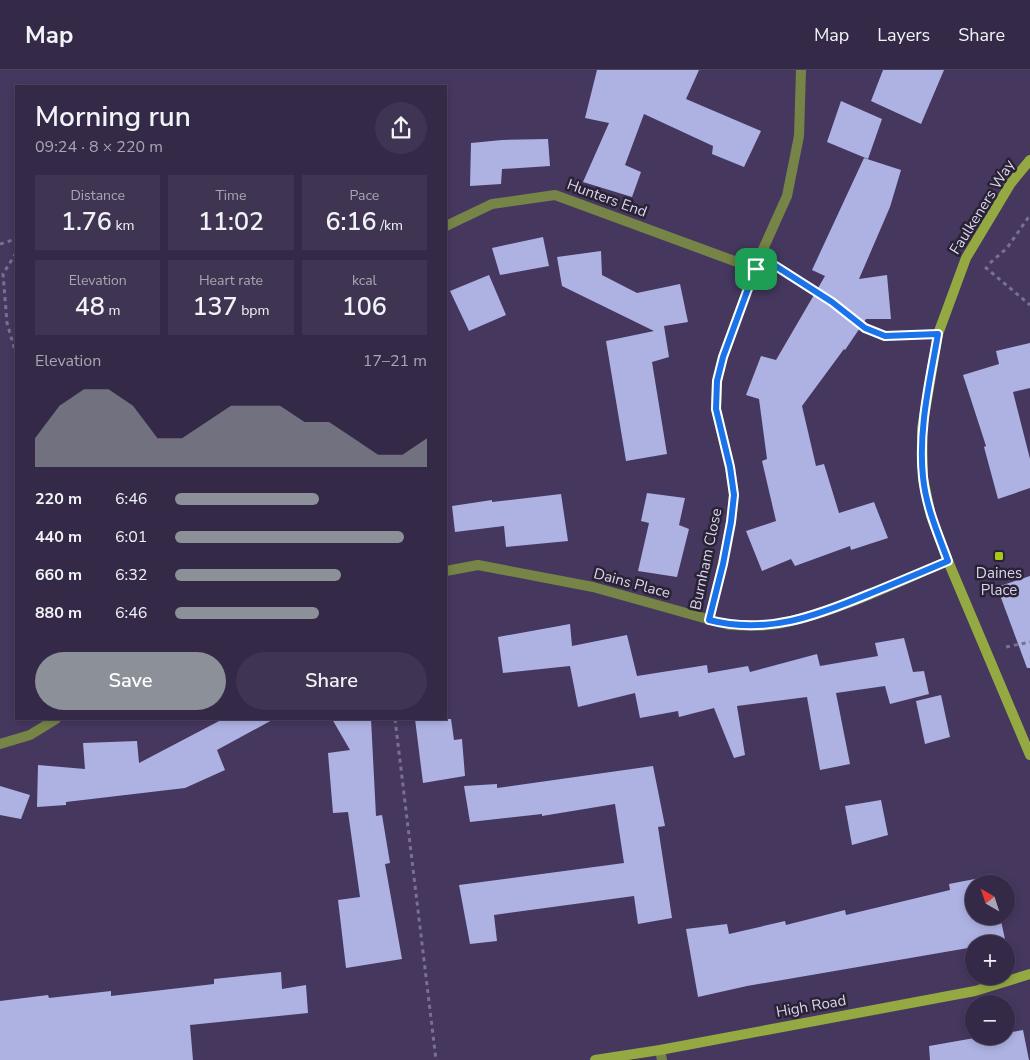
<!DOCTYPE html>
<meta charset="utf-8">
<style>
:root{--surface:#342947;--page:#3f3552;--text:#f1f3f6;--muted:#a9a6b4;--line:#4e4560;--accent:#8c9099}
body{margin:0;font-family:"Nunito Sans",sans-serif;background:var(--page);color:var(--text);height:100vh;display:flex;flex-direction:column;font-size:19px;white-space:nowrap}
*{box-sizing:border-box;margin:0}
p{font-size:16px;color:var(--muted)}
.icon{flex:none;width:28px;height:28px;fill:none;stroke:currentColor;stroke-width:2;stroke-linecap:round;stroke-linejoin:round}
.map{position:relative;flex:1;overflow:hidden}
.panel{position:absolute;left:15px;top:15px;width:432px;height:635px;display:flex;flex-direction:column;background:var(--surface);border-radius:0px;box-shadow:0 2px 8px #0003,0 0 0 1px var(--line)}
.panel>*{flex:none}
.needle{width:32px;rotate:321deg}
.buttons{position:absolute;left:965px;top:805px;display:grid;gap:10px}
.buttons a{display:grid;place-items:center;width:50px;height:50px;border-radius:50%;background:var(--surface);box-shadow:0 2px 8px #0003,0 0 0 1px var(--line);font-size:25px}
.pin{position:absolute;display:grid;place-items:center;width:42px;height:42px;color:#fff;margin:-21px;border-radius:10px;box-shadow:0 2px 8px #0006}
.round{display:grid;place-items:center;flex:none;width:52px;height:52px;border-radius:26px;background:var(--page)}
.headline{display:flex;align-items:center;justify-content:space-between;height:85px;padding:0 20px}
h1{font-size:28px;font-weight:600;line-height:38px}
.figures{display:grid;grid-template-columns:repeat(3,1fr);gap:8px;height:85px;padding:5px 20px}
.figures div{display:grid;align-content:center;border-radius:0px;background:var(--page);text-align:center}
.figures b{font-size:25px;font-weight:600}
.figures small{font-size:14px;font-weight:400}
.figures p{font-size:14px}
.chart{height:140px;padding:10px 20px}
.chart p{display:flex;justify-content:space-between}
.chart svg{width:100%;height:90px;margin-top:5px;fill:var(--accent);opacity:.7}
.cta{display:flex;gap:10px;margin-top:auto;padding:10px 20px}
.cta a{flex:1;height:58px;border-radius:30px;background:var(--accent);color:#fff;font-size:20px;font-weight:600;line-height:58px;text-align:center}
.cta a+a{background:var(--page);color:var(--text)}
ul{padding:0 20px;list-style:none;font-size:16px}
li{display:grid;grid-template-columns:80px 60px 1fr;align-items:center;height:38px}
li i{height:12px;border-radius:6px;background:var(--accent)}
header{display:flex;align-items:center;gap:30px;box-sizing:border-box;height:70px;padding:0 25px;background:var(--surface);border-bottom:1px solid var(--line)}
header strong{font-size:24px}
nav{display:flex;gap:28px;margin-inline-start:auto;font-size:18px}
.map>svg:first-child{display:block}
.building{fill:#adb2e3}
.lines{fill:none;stroke-linecap:round;stroke-linejoin:round}
.path{stroke:#7b6f92;stroke-width:3;stroke-dasharray:4 4;stroke-linecap:butt}
.street{stroke:#768447;stroke-width:10}
.secondary{stroke:#94a942;stroke-width:10}
.route-casing{stroke:#fff;stroke-width:10}
.route{stroke:#1a73e8;stroke-width:6}
.poi-dot{fill:#aac719;stroke:#292335;stroke-width:2}
.labels{text-anchor:middle;stroke-width:5;stroke-linejoin:round;paint-order:stroke}
.street-label{font-size:15px;fill:#dcd4ed;stroke:#292335}
.poi-label{font-size:15px;fill:#dcd4ed;stroke:#292335}
</style>
<header>
<strong>Map</strong>
<nav><a>Map</a><a>Layers</a><a>Share</a></nav>
</header>
<div class="map">
<svg width="1030" height="990" viewBox="0 0 1030 990">
<rect width="100%" height="100%" fill="#46375f"/>
<g class="building">
<path d="M597 0H699L686 29 761 61 744 97 712 84 713 76 644 44 625 95 641 102 632 127 583 112 609 53 585 48Z"/>
<path d="M883 0H944L921 54 871 31Z"/>
<path d="M841 31 882 49 868 89 827 72Z"/>
<path d="M548 69 550 96 502 99 501 114 470 116 471 73 502 70Z"/>
<path d="M864 88 901 100 890 137 859 209 887 205 891 249H866L845 280 844 279 802 336 816 396 824 394 839 443 874 432 888 468 851 480 850 476 795 496 791 489 762 501 746 461 776 451 762 391 767 389 759 329 746 325 761 286 776 290 825 206 812 200Z"/>
<path d="M543 167 549 196 500 205 492 178Z"/>
<path d="M601 181 602 205 637 223 680 214 688 252 664 256 669 287 652 292 667 384 626 391 606 271 654 261 562 216 557 187Z"/>
<path d="M489 205 506 245 469 261 450 221Z"/>
<path d="M1030 273V318L1013 322 1030 389V418L998 429 984 377 986 376 963 305 999 294 996 281Z"/>
<path d="M647 423 685 428 679 455 689 459 677 507 638 501 649 453 641 451Z"/>
<path d="M561 424 568 471 506 477 504 456 455 462 452 436 492 430V432Z"/>
<path d="M1030 506V598H1027L997 517Z"/>
<path d="M570 554 572 576 627 565 637 606 707 595 708 603 748 596 750 602 817 584 820 596 878 586 875 573 904 568 913 602 924 601 929 624 890 634 885 616 836 623 850 694 820 700 807 627 737 636 745 685 734 688 714 638 679 647 678 641 640 648 635 623 578 637 570 596 503 603 498 567Z"/>
<path d="M941 625 950 667 925 674 916 631Z"/>
<path d="M223 649H274L217 680 225 700 185 718 66 732V735L37 737 38 695 85 699 83 673 137 671 139 693Z"/>
<path d="M332 649H371L376 746 382 745 390 793 385 794 402 889 346 898 338 830 360 827 348 742 333 743 328 683 350 680Z"/>
<path d="M415 649H451L454 670 462 669 465 706 423 713Z"/>
<path d="M653 696 665 756 658 757 672 848 638 854 634 826 494 845 497 871 470 874 459 815 624 793 615 734 542 746V744L470 752 464 716 497 714V718Z"/>
<path d="M0 716 30 725 21 749 0 745Z"/>
<path d="M881 730 888 765 852 775 845 736Z"/>
<path d="M990 806 992 814H974V846H1000L1006 874H974V877L747 916 698 927 686 859 727 854 729 864 785 851 786 855 845 840 846 845 950 820 949 814Z"/>
<path d="M281 902 282 919 306 915 308 943 190 955 193 990H0V931L48 925 49 928 111 921V926L214 914V909Z"/>
<path d="M1023 960 1029 990H930L929 976 986 966H1006V963Z"/>
</g>
<g class="lines">
<g class="path">
<path d="M0 174 16 169"/>
<path d="M16 183 3 204 7 253 16 284"/>
<path d="M990 193 1007 178 1030 145"/>
<path d="M778 197 832 232 865 258 885 266 916 265"/>
<path d="M985 197 1030 235"/>
<path d="M1006 577 1030 572"/>
<path d="M395 649 436 990"/>
</g>
<g class="street">
<path d="M446 156 492 134 555 125 756 199"/>
<path d="M446 501 478 495 593 517 729 555C748 556 768 557 787 552 842 540 895 513 948 491"/>
<path d="M709 550 723 494 731 453 734 425 730 397 716 339 717 311 723 287 760 186 787 126 799 66 801 0"/>
<path d="M0 674 30 665 56 649"/>
<path d="M660 980 662 990"/>
</g>
<g class="secondary">
<path d="M1030 90 1011 113 966 188 938 264 922 359 923 408 931 446 948 491 1030 685"/>
<path d="M595 990 660 980 975 921 1030 904"/>
</g>
</g>
<g class="lines">
<defs>
<path id="route" d="M760 186 832 232 865 258 885 266 938 264C930 311 918 359 923 407 926 437 938 464 948 491 922 502 896 513 869 524 816 546 767 565 709 550L723 494 731 452 734 425 730 397 716 339 717 311 723 287Z"/>
</defs>
<use href="#route" class="route-casing"/>
<use href="#route" class="route"/>
</g>
<rect class="poi-dot" x="994" y="481" width="10" height="10" rx="2.5"/>
<g class="labels">
<g class="street-label">
<text transform="translate(607 128) rotate(20)" y="5">Hunters End</text>
<text transform="translate(982 137) rotate(-58)" y="5">Faulkeners Way</text>
<text transform="translate(706 489) rotate(-78)" y="5">Burnham Close</text>
<text transform="translate(632 513) rotate(15)" y="5">Dains Place</text>
<text transform="translate(811 936) rotate(-10)" y="5">High Road</text>
</g>
<g class="poi-label">
<text x="999" y="508">Daines<tspan x="999" dy="17">Place</tspan></text>
</g>
</g>
</svg>
<div class="buttons">
<a><svg class="needle" viewBox="-14 -14 28 28"><path d="M0-13l5 13h-10z" fill="#e53935"/><path d="M0 13l5-13h-10z" fill="#a9a6b4"/></svg></a>
<a>+</a>
<a>−</a>
</div>
<div class="pin" style="left:756px;top:199px;background:#1e9e55"><svg class="icon" aria-label="arrive" viewBox="0 0 24 24"><path d="M6 21V4h12l-3 4 3 4H6"/></svg></div>
<section class="panel">
<div class="headline"><div><h1>Morning run</h1><p>09:24 · 8 × 220 m</p></div><a class="round"><svg class="icon" aria-label="share" viewBox="0 0 24 24"><path d="M12 15V3M7 8l5-5 5 5M5 13v7h14v-7"/></svg></a></div>
<div class="figures">
<div><p>Distance</p><b>1.76<small> km</small></b></div>
<div><p>Time</p><b>11:02</b></div>
<div><p>Pace</p><b>6:16<small> /km</small></b></div>
</div>
<div class="figures">
<div><p>Elevation</p><b>48<small> m</small></b></div>
<div><p>Heart rate</p><b>137<small> bpm</small></b></div>
<div><p>kcal</p><b>106</b></div>
</div>
<div class="chart"><p><span>Elevation</span>17–21 m</p>
<svg viewBox="0 0 160 44" preserveAspectRatio="none"><path d="M0 44V30L10 14L20 6L30 6L40 14L50 30L60 30L70 22L80 14L90 14L100 14L110 22L120 22L130 30L140 38L150 38L160 30V44z"/></svg>
</div>
<ul>
<li><b>220 m</b>6:46<i style="width:57%"></i></li>
<li><b>440 m</b>6:01<i style="width:91%"></i></li>
<li><b>660 m</b>6:32<i style="width:66%"></i></li>
<li><b>880 m</b>6:46<i style="width:57%"></i></li>
</ul>
<div class="cta"><a>Save</a><a>Share</a></div>
</section>
</div>
